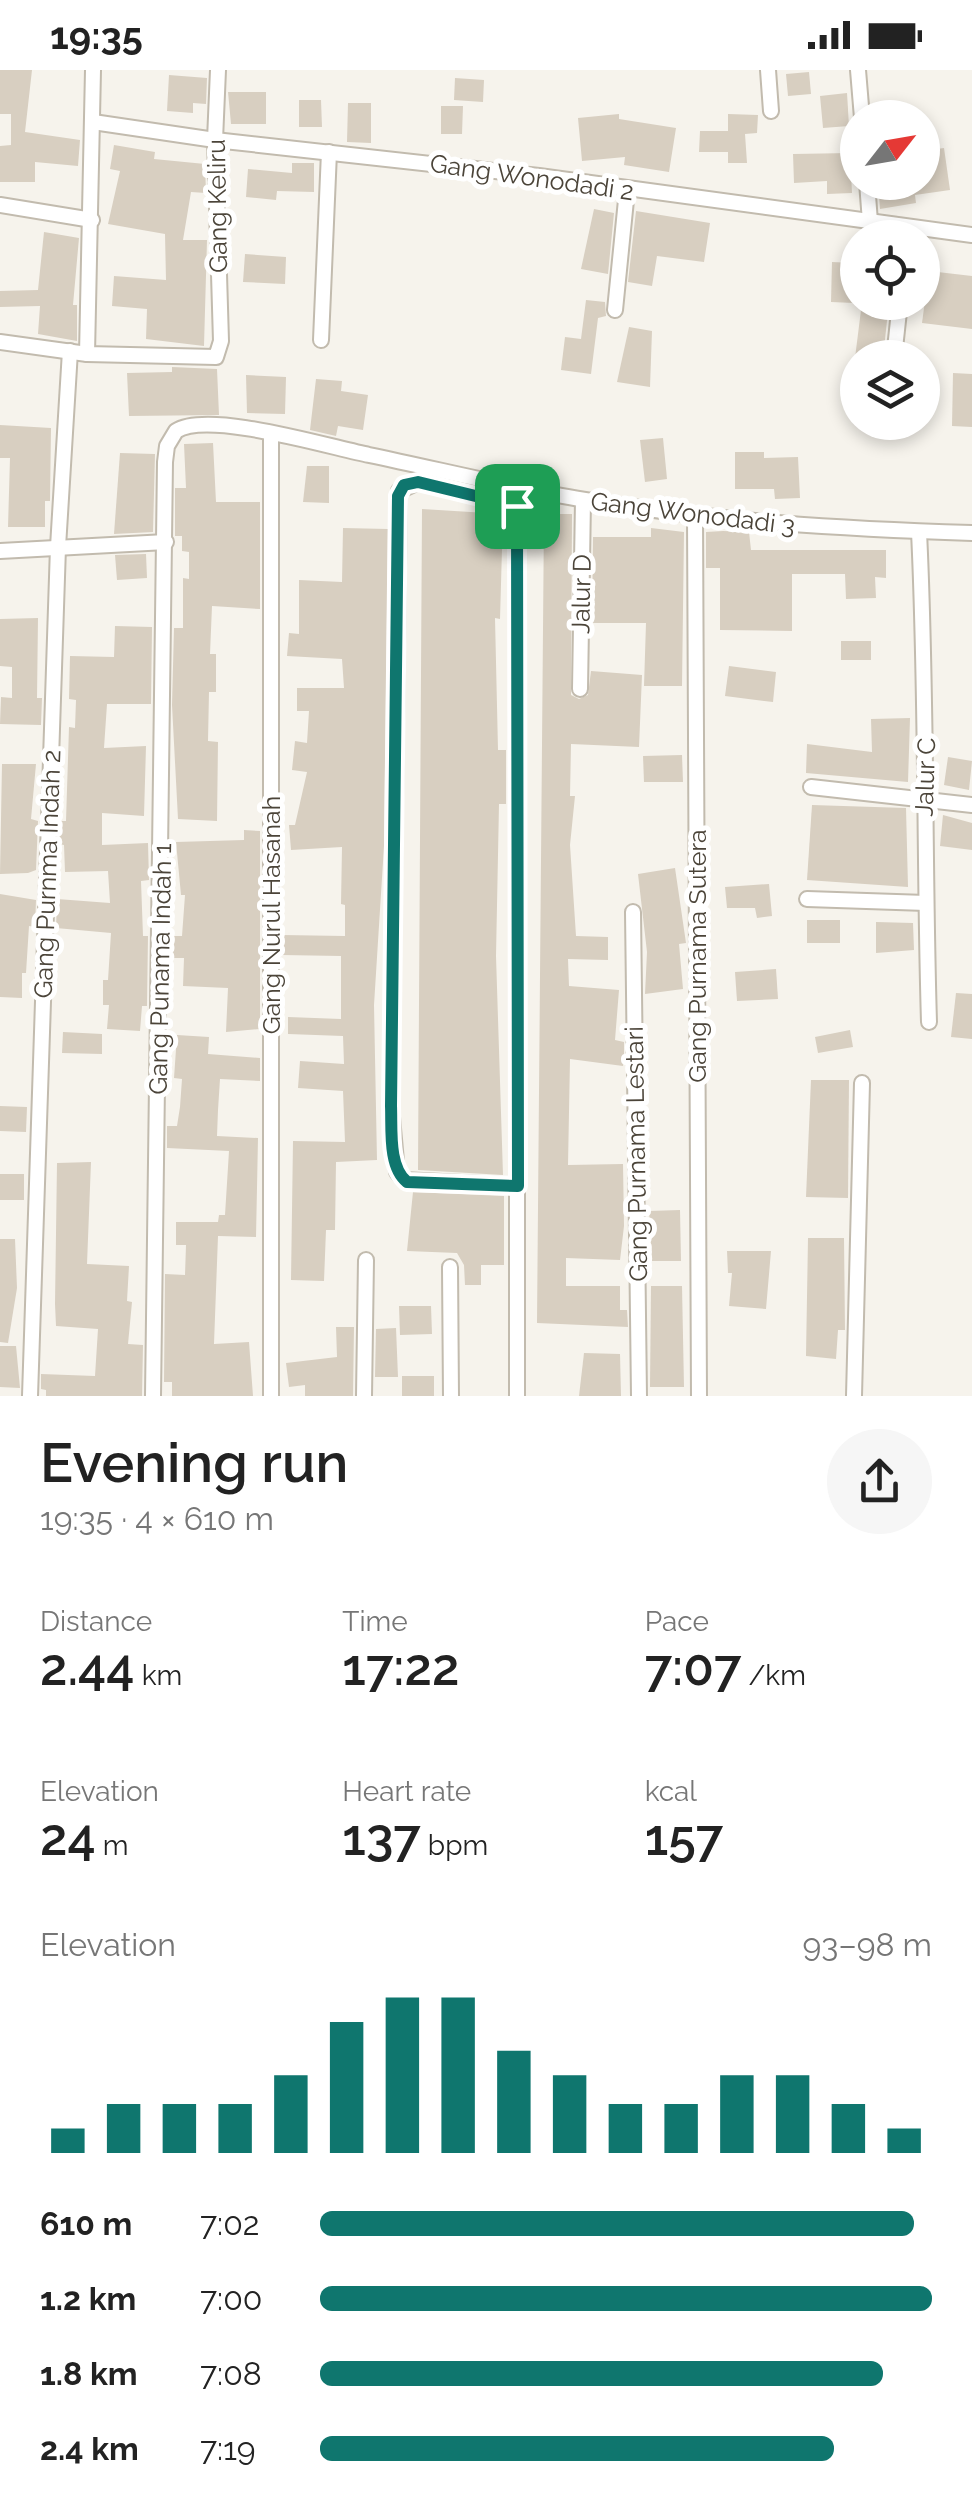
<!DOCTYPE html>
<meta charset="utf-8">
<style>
:root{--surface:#fff;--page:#f6f6f6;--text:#222;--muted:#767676;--accent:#0f766e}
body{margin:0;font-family:Raleway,sans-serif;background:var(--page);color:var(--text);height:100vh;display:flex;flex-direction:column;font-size:38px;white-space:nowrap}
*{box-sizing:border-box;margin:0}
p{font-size:32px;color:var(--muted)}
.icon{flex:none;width:55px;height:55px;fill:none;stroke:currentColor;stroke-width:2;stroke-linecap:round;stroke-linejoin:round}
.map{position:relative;height:1326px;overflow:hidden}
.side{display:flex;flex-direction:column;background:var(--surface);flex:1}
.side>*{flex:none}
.needle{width:65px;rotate:59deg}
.fabs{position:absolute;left:840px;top:30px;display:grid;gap:20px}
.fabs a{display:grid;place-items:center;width:100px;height:100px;border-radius:50%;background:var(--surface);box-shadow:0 5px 15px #0003;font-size:50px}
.pin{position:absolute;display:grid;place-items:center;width:85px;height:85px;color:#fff;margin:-42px;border-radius:20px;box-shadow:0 5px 15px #0006}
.round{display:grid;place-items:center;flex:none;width:105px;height:105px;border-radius:52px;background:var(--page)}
.overview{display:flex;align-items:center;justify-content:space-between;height:170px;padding:0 40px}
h1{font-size:55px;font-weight:600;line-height:75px}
.metrics{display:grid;grid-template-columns:repeat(3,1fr);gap:15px;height:170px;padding:10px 40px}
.metrics div{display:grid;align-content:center}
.metrics b{font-size:50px;font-weight:600}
.metrics small{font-size:28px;font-weight:400}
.metrics p{font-size:28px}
.chart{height:280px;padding:20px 40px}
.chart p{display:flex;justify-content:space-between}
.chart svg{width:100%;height:180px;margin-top:10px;stroke:var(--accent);stroke-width:6}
ul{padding:0 40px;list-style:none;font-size:32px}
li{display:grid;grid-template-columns:160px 120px 1fr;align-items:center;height:75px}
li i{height:25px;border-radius:12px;background:var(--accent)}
.status{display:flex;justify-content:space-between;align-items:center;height:70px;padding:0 50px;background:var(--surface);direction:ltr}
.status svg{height:28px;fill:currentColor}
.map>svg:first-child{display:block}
.building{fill:#d8cfc1}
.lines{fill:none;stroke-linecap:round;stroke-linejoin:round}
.minor-casing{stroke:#c2bbae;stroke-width:18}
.minor{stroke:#fff;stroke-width:14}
.route-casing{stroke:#fff;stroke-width:20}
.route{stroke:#0f766e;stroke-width:12}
.labels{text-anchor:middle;stroke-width:10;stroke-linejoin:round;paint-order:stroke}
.street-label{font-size:25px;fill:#4b4439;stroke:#fff}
</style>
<div class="status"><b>19:35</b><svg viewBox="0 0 49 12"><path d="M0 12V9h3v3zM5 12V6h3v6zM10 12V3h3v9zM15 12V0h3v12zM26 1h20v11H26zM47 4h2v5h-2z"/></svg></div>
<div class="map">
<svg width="972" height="1326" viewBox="0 0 972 1326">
<rect width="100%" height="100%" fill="#f6f3ec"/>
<g class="building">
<path d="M0 0H32L25 62 80 70 78 96 35 92V112H0V76L11 75V44H0Z"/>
<path d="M809 2 811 24 788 26 786 4Z"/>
<path d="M169 5 207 8 206 34 193 33V43L167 41Z"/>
<path d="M455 8 484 10 483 32 454 30Z"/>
<path d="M228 22H266V54H231Z"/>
<path d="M847 23 849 56 823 58 820 26Z"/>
<path d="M299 30H321L322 57H299Z"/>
<path d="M348 33H371V73L347 72Z"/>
<path d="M441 36H463L462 64H441Z"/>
<path d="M619 44V49L676 58 669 102 624 95 625 87 582 91 578 48Z"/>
<path d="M728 44 758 45 757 63 745 64 747 93H728V82H699L700 61H728Z"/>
<path d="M114 75 155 82 154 89 205 94 206 123 191 122 183 170H207L204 276 146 269 147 239 112 236 114 206 166 210 165 164 108 154 120 101 110 99Z"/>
<path d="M944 78 950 120 915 125 916 133 880 139 878 112H922V81Z"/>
<path d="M850 83 852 123 827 124V111L794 113 793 84Z"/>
<path d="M292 93H314V122L277 121 276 130 246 127 248 99 292 103Z"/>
<path d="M594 139 614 143 608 204 581 199Z"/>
<path d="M636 141 710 153 704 192 657 186 652 216 628 212Z"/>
<path d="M44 162 79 168 73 235H77V271L38 264 40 236 0 237V221L38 220Z"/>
<path d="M245 184 286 187 285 214 243 212Z"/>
<path d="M832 192 855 193 854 233 831 232Z"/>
<path d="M929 201 972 206V259L922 253Z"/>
<path d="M586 230 605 232 606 246 598 248 591 304 561 300 565 267 581 269Z"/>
<path d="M862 232H889L883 288H855Z"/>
<path d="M629 257 652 261 650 317 617 312Z"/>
<path d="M172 297 217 299 219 345 129 346 127 303 172 302Z"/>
<path d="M953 303 972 304V357L952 356Z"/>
<path d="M246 305 286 307 285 344 247 343Z"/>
<path d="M316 309 342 311 341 321 368 325 363 360 338 356 336 366 310 360Z"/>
<path d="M0 355 51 358 50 431H45V457H8L10 388H0Z"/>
<path d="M663 368 667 409 645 412 640 370Z"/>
<path d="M213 373 216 432H260V539L212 536 210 584H216V622H209L208 671 218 672 217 751 178 749 172 635 174 558H183V508L189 509V482L182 481V466H175V418H186L184 374Z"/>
<path d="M735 382H764V388L798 387 800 428 775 429 774 419H735Z"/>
<path d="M120 383 155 384 153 462 114 464Z"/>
<path d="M307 396H329V433L303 432Z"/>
<path d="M422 439 503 444 500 549 495 548 498 680H506V734H499L496 886 503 1105 418 1100Z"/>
<path d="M544 444H572L571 625 579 629 588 625 591 601 642 605 639 677 571 674 570 726H575L570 775 576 866 608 867V890L568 889 569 916 619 920 615 970 624 972V990L623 996 570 989 568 1095 623 1094 624 1156 620 1190 566 1188V1216H620V1240H627L628 1257 537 1253Z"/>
<path d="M343 458 388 459 384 776 374 935 377 1090 336 1092 335 1160H326L324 1211 291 1210 293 1071 345 1072 343 1021 298 1018 300 991 344 994 343 966 288 964V947L341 949V886L282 885V865L345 866V835L341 834 342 777 291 780 289 755H295L307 702 292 700 295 671 307 673 309 641H297V618H344L342 589 287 586 289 563 299 564V510L342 512Z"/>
<path d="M651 458 684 462 682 616H644L646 553H592L593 467H651Z"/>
<path d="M723 461 749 462 751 480H886V508L875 507 876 528 846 529 845 504H792V561L720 560V498H706V462Z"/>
<path d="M146 484 147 508 117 510 115 485Z"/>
<path d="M38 548 37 628H42L41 655 0 654 1 627 12 628V597L0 596V549Z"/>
<path d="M115 556 152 557 151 634H107L104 678 146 676 144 746 102 743V775L148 773 149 810 141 811 143 866H148L147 936H142L140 961 107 959 109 935H103V910H108L111 863 56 858 57 829 110 833 108 801 65 802 64 775 59 774 60 751H66L69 657 75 658 76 630 69 629 70 586 114 587Z"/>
<rect x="841" y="571" width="30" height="19"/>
<path d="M729 596 776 602 773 632 725 626Z"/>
<path d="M910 648 908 712 806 703 807 674 872 682 871 649Z"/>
<path d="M682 685 683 712H644L643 686Z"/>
<path d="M948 687 972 691 969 720 944 715Z"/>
<path d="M2 694H36L31 749 38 751 36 800 28 803 0 804Z"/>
<path d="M812 735 906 738 908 817 807 810Z"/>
<path d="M943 745 972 753V780L940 776Z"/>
<path d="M244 760 260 761V959L226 962 228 918 183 916 184 888H169L170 866H182L185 825H181L176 772 244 770Z"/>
<path d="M675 798 686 873 679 874 683 919 645 924 647 882 638 804Z"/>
<path d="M769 814 772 846 757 848 755 838H727L725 817Z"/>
<path d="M0 824 36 830 35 857 29 856 26 903H22V928L0 927Z"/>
<rect x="807" y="850" width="33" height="23"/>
<path d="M876 852 913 853 914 880 876 883Z"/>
<path d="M776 899 778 929 737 931 735 902Z"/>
<path d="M956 923 972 924V969L951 967Z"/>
<path d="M850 960 853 977 818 983 815 967Z"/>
<path d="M63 962 102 964V984L62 983Z"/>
<path d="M177 965 209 967 208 984 260 988V1011L220 1009 218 1040 217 1066 258 1068 256 1167 218 1166 214 1274 249 1272 253 1326H172V1312H164L165 1204 185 1205 186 1175H176V1152H218L219 1145H225L229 1081 167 1078V1056H177L180 1037 182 1009 174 1008Z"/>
<path d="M811 1010H849L848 1128 806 1127Z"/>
<path d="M0 1036 27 1037 26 1062 0 1061Z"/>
<path d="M91 1092 87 1194 129 1196 127 1231 132 1232 128 1274 143 1275 142 1326H46V1320L41 1319V1304L95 1306 98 1259 56 1256 55 1234 57 1093Z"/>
<rect x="0" y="1104" width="24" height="26"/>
<path d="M413 1122 504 1126V1195H481V1215H465L464 1195 457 1183 407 1181Z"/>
<path d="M680 1140 681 1191H652L649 1141Z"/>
<path d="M808 1168H844L845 1260H838L836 1289 806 1286Z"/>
<path d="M0 1169H15L17 1218 8 1273 0 1272Z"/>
<path d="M727 1181H771L766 1239 729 1236 732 1203H728Z"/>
<path d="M651 1216H682L684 1317H650Z"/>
<path d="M399 1236H431L432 1264 400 1265Z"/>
<path d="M336 1257H354L353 1326H305V1315L289 1317 286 1293 337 1287Z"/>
<path d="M396 1258 398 1307H375L376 1259Z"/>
<path d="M0 1276H16L20 1318 0 1317Z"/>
<path d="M584 1283 620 1284 621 1326H579Z"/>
<rect x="402" y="1306" width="32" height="20"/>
</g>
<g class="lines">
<defs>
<g id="minor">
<path d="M768 0 771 41"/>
<path d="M858 0 862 48"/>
<path d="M93 52 215 70 539 106 972 165"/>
<path d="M867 112 870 152"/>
<path d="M0 135 92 150"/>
<path d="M615 240 627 120"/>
<path d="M321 270 329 82"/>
<path d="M0 272 87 284 216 287 221 271 215 70 218 0"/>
<path d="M87 284 93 0"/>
<path d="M894 288 900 232"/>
<path d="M517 436 418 412 399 421 391 1036 397 1102 404 1110 518 1116"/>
<path d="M695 446 699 1326"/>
<path d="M919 462C927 625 924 789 929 952"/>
<path d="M0 481 166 472"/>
<path d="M580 619 583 430"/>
<path d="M811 717 972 735"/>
<path d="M807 829 926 833"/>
<path d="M633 842 639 1326"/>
<path d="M450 1197 451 1326"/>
<path d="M30 1326 58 477 70 281"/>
<path d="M153 1326 165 392 167 376 176 361C208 340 329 377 369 385 441 400 513 418 585 430 714 451 842 459 972 463"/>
<path d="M271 1326V365"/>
<path d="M364 1326 366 1190"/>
<path d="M517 1326V416"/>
<path d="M854 1326 862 1013"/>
</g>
</defs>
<use href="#minor" class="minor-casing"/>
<use href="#minor" class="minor"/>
</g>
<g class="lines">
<defs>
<path id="route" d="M418 412 517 436 518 1116 407 1112C388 1097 392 1059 391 1036L398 426 404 415Z"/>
</defs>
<use href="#route" class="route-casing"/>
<use href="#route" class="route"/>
</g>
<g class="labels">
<g class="street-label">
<text transform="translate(532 107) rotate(8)" y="9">Gang Wonodadi 2</text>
<text transform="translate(217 136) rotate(-91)" y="9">Gang Keliru</text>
<text transform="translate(693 443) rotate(7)" y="9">Gang Wonodadi 3</text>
<text transform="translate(581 524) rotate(-89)" y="9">Jalur D</text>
<text transform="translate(925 707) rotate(-88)" y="9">Jalur C</text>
<text transform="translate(47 804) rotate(-88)" y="9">Gang Purnma Indah 2</text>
<text transform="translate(271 845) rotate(-90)" y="9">Gang Nurul Hasanah</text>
<text transform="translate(697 886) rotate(-90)" y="9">Gang Purnama Sutera</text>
<text transform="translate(160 899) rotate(-89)" y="9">Gang Punama Indah 1</text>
<text transform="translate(636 1084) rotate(-91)" y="9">Gang Purnama Lestari</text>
</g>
</g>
</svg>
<div class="fabs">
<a><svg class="needle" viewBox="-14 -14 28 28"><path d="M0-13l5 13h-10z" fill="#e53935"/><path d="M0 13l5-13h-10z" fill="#767676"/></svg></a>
<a><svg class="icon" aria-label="locate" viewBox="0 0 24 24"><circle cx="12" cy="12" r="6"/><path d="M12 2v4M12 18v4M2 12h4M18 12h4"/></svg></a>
<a><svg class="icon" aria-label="layers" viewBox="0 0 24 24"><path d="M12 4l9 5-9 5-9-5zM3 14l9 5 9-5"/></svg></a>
</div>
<div class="pin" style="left:517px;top:436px;background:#1e9e55"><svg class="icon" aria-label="arrive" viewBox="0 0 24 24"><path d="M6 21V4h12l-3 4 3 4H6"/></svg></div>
</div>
<section class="side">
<div class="overview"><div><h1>Evening run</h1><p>19:35 · 4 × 610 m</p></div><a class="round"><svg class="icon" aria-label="share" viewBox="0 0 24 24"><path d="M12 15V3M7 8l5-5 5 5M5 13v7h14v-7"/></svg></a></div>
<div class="metrics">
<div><p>Distance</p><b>2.44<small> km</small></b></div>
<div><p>Time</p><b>17:22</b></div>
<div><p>Pace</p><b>7:07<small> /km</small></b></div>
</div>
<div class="metrics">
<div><p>Elevation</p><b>24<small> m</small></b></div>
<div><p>Heart rate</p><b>137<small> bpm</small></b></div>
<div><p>kcal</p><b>157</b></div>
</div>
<div class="chart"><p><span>Elevation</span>93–98 m</p>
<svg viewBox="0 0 160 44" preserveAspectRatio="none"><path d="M5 44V38M15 44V32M25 44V32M35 44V32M45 44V25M55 44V12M65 44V6M75 44V6M85 44V19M95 44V25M105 44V32M115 44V32M125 44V25M135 44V25M145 44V32M155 44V38"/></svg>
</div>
<ul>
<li><b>610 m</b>7:02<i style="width:97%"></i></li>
<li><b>1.2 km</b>7:00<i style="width:100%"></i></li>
<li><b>1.8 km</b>7:08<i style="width:92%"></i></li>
<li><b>2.4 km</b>7:19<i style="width:84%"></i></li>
</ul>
</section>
